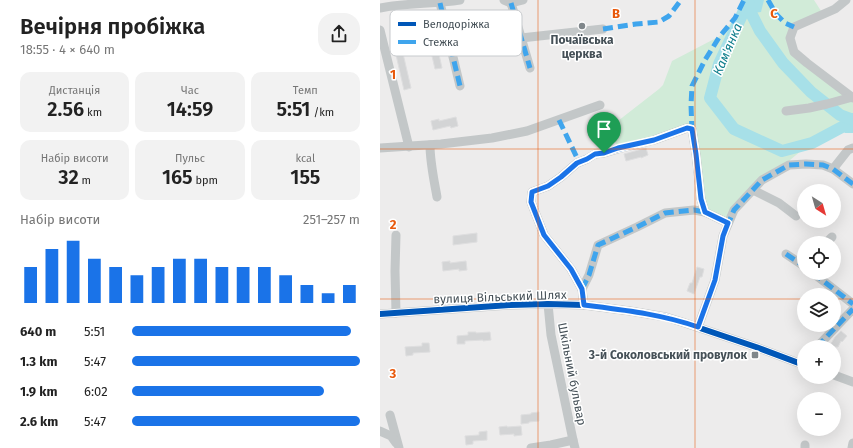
<!DOCTYPE html>
<html lang="uk">
<meta charset="utf-8">
<style>
:root{--surface:#fff;--page:#f2f2f2;--text:#222;--muted:#767676;--accent:#1a73e8}
body{margin:0;font-family:"Fira Sans",sans-serif;background:var(--page);color:var(--text);height:100vh;display:flex;flex-direction:column;font-size:15px;white-space:nowrap}
*{box-sizing:border-box;margin:0}
p{font-size:13px;color:var(--muted)}
.icon{flex:none;width:22px;height:22px;fill:none;stroke:currentColor;stroke-width:2;stroke-linecap:round;stroke-linejoin:round}
.map{position:relative;flex:1;overflow:hidden}
.drawer{display:flex;flex-direction:column;background:var(--surface);width:380px}
.drawer>*{flex:none}
.needle{width:26px;rotate:143deg}
.buttons{position:absolute;left:417px;top:184px;display:grid;gap:8px}
.buttons a{display:grid;place-items:center;width:44px;height:44px;border-radius:50%;background:var(--surface);box-shadow:0 4px 16px #0002;font-size:20px}
.pin{position:absolute;display:grid;place-items:center;width:34px;height:34px;color:#fff;margin:-41px -17px;border-radius:50% 50% 50% 0;rotate:-45deg;box-shadow:0 0 4px #0007}
.pin .icon{rotate:45deg}
.round{display:grid;place-items:center;flex:none;width:42px;height:42px;border-radius:16px;background:var(--page)}
.overview{display:flex;align-items:center;justify-content:space-between;height:68px;padding:0 20px}
h1{font-size:22px;font-weight:600;line-height:30px}
.figures{display:grid;grid-template-columns:repeat(3,1fr);gap:6px;height:68px;padding:4px 20px}
.figures div{display:grid;align-content:center;border-radius:10px;background:var(--page);text-align:center}
.figures b{font-size:20px;font-weight:600}
.figures small{font-size:11px;font-weight:400}
.figures p{font-size:11px}
.chart{height:112px;padding:8px 20px}
.chart p{display:flex;justify-content:space-between}
.chart svg{width:100%;height:72px;margin-top:4px;stroke:var(--accent);stroke-width:6}
ul{padding:0 20px;list-style:none;font-size:13px}
li{display:grid;grid-template-columns:64px 48px 1fr;align-items:center;height:30px}
li i{height:10px;border-radius:5px;background:var(--accent)}
main{display:flex;flex:1;min-height:0}
.map>svg:first-child{display:block}
.green{fill:#d1ebd8}
.water{fill:#a7e0e8}
.lines{fill:none;stroke-linecap:round;stroke-linejoin:round}
.river{stroke:#a7e0e8;stroke-width:12}
.building{fill:#d3d4d5;stroke:#dededf}
.minor{stroke:#c3c7c8;stroke-width:9}
.quiet{stroke:#3fa5ed;stroke-width:5;stroke-dasharray:10 5;stroke-linecap:butt}
.cycleway-casing{stroke:#fff;stroke-width:8}
.cycleway{stroke:#0057b8;stroke-width:6}
.route-casing{stroke:#fff;stroke-width:8}
.route{stroke:#1a73e8;stroke-width:5}
.grid{fill:none;stroke:#e8590c;stroke-width:1;stroke-opacity:0.55}
.poi-dot{fill:#80878b;stroke:#fff;stroke-width:1.5}
.labels{text-anchor:middle;stroke-width:3;stroke-linejoin:round;paint-order:stroke}
.poi-label{font-size:12px;font-weight:bold;fill:#455057;stroke:#fff}
.street-label{font-size:12px;fill:#455057;stroke:#fff}
.water-label{font-size:13px;font-style:italic;fill:#13808e;stroke:#fff}
.key{fill:#fff;stroke:#c7cacd;stroke-width:1}
.key-label{font-size:11px;fill:#455057}
.grid-label{font-size:13px;text-anchor:middle;font-weight:bold;fill:#e8590c;stroke:#fff;stroke-width:3;stroke-linejoin:round;paint-order:stroke}
</style>
<main>
<section class="drawer">
<div class="overview"><div><h1>Вечірня пробіжка</h1><p>18:55 · 4 × 640 m</p></div><a class="round"><svg class="icon" aria-label="share" viewBox="0 0 24 24"><path d="M12 15V3M7 8l5-5 5 5M5 13v7h14v-7"/></svg></a></div>
<div class="figures">
<div><p>Дистанція</p><b>2.56<small> km</small></b></div>
<div><p>Час</p><b>14:59</b></div>
<div><p>Темп</p><b>5:51<small> /km</small></b></div>
</div>
<div class="figures">
<div><p>Набір висоти</p><b>32<small> m</small></b></div>
<div><p>Пульс</p><b>165<small> bpm</small></b></div>
<div><p>kcal</p><b>155</b></div>
</div>
<div class="chart"><p><span>Набір висоти</span>251–257 m</p>
<svg viewBox="0 0 160 44" preserveAspectRatio="none"><path d="M5 44V22M15 44V11M25 44V6M35 44V17M45 44V22M55 44V27M65 44V22M75 44V17M85 44V17M95 44V22M105 44V22M115 44V22M125 44V27M135 44V33M145 44V38M155 44V33"/></svg>
</div>
<ul>
<li><b>640 m</b>5:51<i style="width:96%"></i></li>
<li><b>1.3 km</b>5:47<i style="width:100%"></i></li>
<li><b>1.9 km</b>6:02<i style="width:84%"></i></li>
<li><b>2.6 km</b>5:47<i style="width:100%"></i></li>
</ul>
</section>
<div class="map">
<svg width="473" height="448" viewBox="0 0 473 448">
<rect width="100%" height="100%" fill="#edecec"/>
<path class="green" d="M370 0H434L443 14 414 27V52L473 98V123L462 127 432 143V142L410 160 409 165 382 180 348 223 325 212 312 129 238 149 232 135 234 124 279 89 283 85 292 61 340 36 355 18H361Z"/>
<g class="water">
<path d="M366 0H384L381 12 366 14 360 12Z"/>
<path d="M473 113V133H465L462 127 460 115Z"/>
</g>
<g class="lines">
<g class="river">
<path d="M369 0 339 64 330 98 354 129 402 151 432 143 462 127 473 123"/>
<path d="M368 2 371 13 380 31 403 63 431 92 460 115 473 120"/>
</g>
</g>
<g class="building">
<path d="M56 41 62 68 55 69 49 43Z"/>
<path d="M21 45 31 88 24 90 14 46Z"/>
<path d="M76 117 78 126 71 128 70 126 53 130 51 121 59 119V121Z"/>
<path d="M266 148 268 155 261 158V157L246 161 244 154Z"/>
<path d="M97 233V242L73 245V236Z"/>
<path d="M70 261V263L86 261 87 270 79 271V269L63 271 62 262Z"/>
<path d="M317 267 324 269 322 277H320L314 294 307 291 310 283H312Z"/>
<path d="M461 331 467 336 462 342 461 341 458 347H449L455 337Z"/>
<path d="M88 332H96V333L110 332 111 340 103 341V340L85 341V344H77V336L88 335Z"/>
<path d="M42 343H49L50 352 33 353V355L26 356 25 347 42 346Z"/>
<path d="M159 412V421L149 422V423L141 424V415L151 414V413Z"/>
<path d="M127 426V427L141 426 142 435 134 436V434L120 435 119 427Z"/>
<path d="M107 431V440L93 441V444L86 445 85 436 99 435V432Z"/>
</g>
<g class="lines">
<g class="minor">
<path d="M124 0 131 3 143 0"/>
<path d="M466 0 455 9 414 27 410 38 414 52 427 63 473 98"/>
<path d="M60 3 80 86"/>
<path d="M131 3 150 68"/>
<path d="M0 8C26 3 53 4 80 0"/>
<path d="M0 30 29 147"/>
<path d="M141 38 223 29"/>
<path d="M406 111 429 108 447 104 472 97"/>
<path d="M50 145C50 162 54 180 57 197"/>
<path d="M0 148 61 144 112 138 147 131 220 105"/>
<path d="M453 169 468 150 473 148"/>
<path d="M373 190 399 203 416 216"/>
<path d="M16 235 15 271 16 313"/>
<path d="M446 243 452 237"/>
<path d="M406 254 424 266"/>
<path d="M433 273 473 304"/>
<path d="M202 289 209 275 218 245 257 227 285 213 314 210 325 212"/>
<path d="M168 304 171 335 193 440 195 448"/>
<path d="M204 305 202 289 191 269 164 235 151 202 152 192 168 186 181 177 197 163 207 159 215 154 224 153 238 149 274 140 307 128 312 129 316 154 321 199 325 212 348 223"/>
<path d="M0 314 130 305 168 304 204 305 250 311 286 317 305 323 376 347 424 365"/>
<path d="M318 327 335 280 343 236 354 210 382 180 409 165 426 164 443 165 453 169 473 184"/>
<path d="M437 347 473 309"/>
<path d="M454 375 473 382"/>
<path d="M10 415 19 448"/>
<path d="M0 431 11 436 16 443"/>
<path d="M425 445V448"/>
<path d="M151 448 171 445 193 440"/>
<path d="M472 448 473 443"/>
</g>
<g class="quiet">
<path d="M388 0 396 14 405 23 414 27"/>
<path d="M60 3 80 86"/>
<path d="M131 3 150 68"/>
<path d="M223 29 256 24 279 22 289 16 301 0"/>
<path d="M179 120 199 162"/>
<path d="M312 131 311 105 312 86 325 60 340 36 355 18 364 0"/>
<path d="M406 254 424 266"/>
<path d="M433 273 473 304"/>
<path d="M202 289 209 275 218 245 257 227 285 213 314 210 325 212"/>
<path d="M318 327 335 280 343 236 354 210 382 180 409 165 426 164 443 165 453 169 473 184"/>
<path d="M437 347 473 309"/>
</g>
<defs>
<g id="cycleway">
<path d="M204 305 202 289 191 269 164 235 151 202 152 192 168 186 181 177 197 163 207 159 215 154 224 153 238 149 274 140 307 128 312 129 316 154 321 199 325 212 348 223"/>
<path d="M0 314 130 305 168 304 204 305 250 311 286 317 305 323 376 347 424 365"/>
</g>
</defs>
<use href="#cycleway" class="cycleway-casing"/>
<use href="#cycleway" class="cycleway"/>
</g>
<g class="lines">
<defs>
<path id="route" d="M307 128 312 129 316 154 321 199 325 212 348 223 343 236 335 280 318 327C281 314 243 310 204 305L202 289 191 269 164 235 151 202 152 192 168 186 181 177 197 163 207 159 215 154 224 153 238 148 274 140Z"/>
</defs>
<use href="#route" class="route-casing"/>
<use href="#route" class="route"/>
</g>
<path class="grid" d="M158 0V448M315 0V448M0 149H473M0 299H424M454 299H473"/>
<g class="poi-dot">
<circle cx="202" cy="26" r="4"/>
<rect x="371" y="351" width="8" height="8" rx="2"/>
</g>
<g class="labels">
<g class="poi-label">
<text x="202" y="44">Почаївська<tspan x="202" dy="14">церква</tspan></text>
<text x="367" y="359" text-anchor="end">3-й Соколовський провулок</text>
</g>
<g class="street-label">
<text transform="translate(120 297) rotate(-2)" y="4">вулиця Вільський Шлях</text>
<text transform="translate(192 374) rotate(79)" y="4">Шкільний бульвар</text>
</g>
<g class="water-label">
<text transform="translate(347 49) rotate(-67)" y="5">Кам'янка</text>
</g>
</g>
<rect x="10" y="10" width="132" height="46" rx="6" class="key"/>
<rect x="18" y="22" width="18" height="4" fill="#0057b8"/>
<rect x="18" y="40" width="18" height="4" fill="#3fa5ed"/>
<g class="key-label">
<text x="43" y="28">Велодоріжка</text>
<text x="43" y="46">Стежка</text>
</g>
<g class="grid-label">
<text x="236" y="18">B</text>
<text x="394" y="18">C</text>
<text x="13" y="79">1</text>
<text x="13" y="229">2</text>
<text x="13" y="378">3</text>
</g>
</svg>
<div class="buttons">
<a><svg class="needle" viewBox="-14 -14 28 28"><path d="M0-13l5 13h-10z" fill="#e53935"/><path d="M0 13l5-13h-10z" fill="#767676"/></svg></a>
<a><svg class="icon" aria-label="locate" viewBox="0 0 24 24"><circle cx="12" cy="12" r="6"/><path d="M12 2v4M12 18v4M2 12h4M18 12h4"/></svg></a>
<a><svg class="icon" aria-label="layers" viewBox="0 0 24 24"><path d="M12 4l9 5-9 5-9-5zM3 14l9 5 9-5"/></svg></a>
<a>+</a>
<a>−</a>
</div>
<div class="pin" style="left:224px;top:153px;background:#1e9e55"><svg class="icon" aria-label="arrive" viewBox="0 0 24 24"><path d="M6 21V4h12l-3 4 3 4H6"/></svg></div>
</div>
</main>
